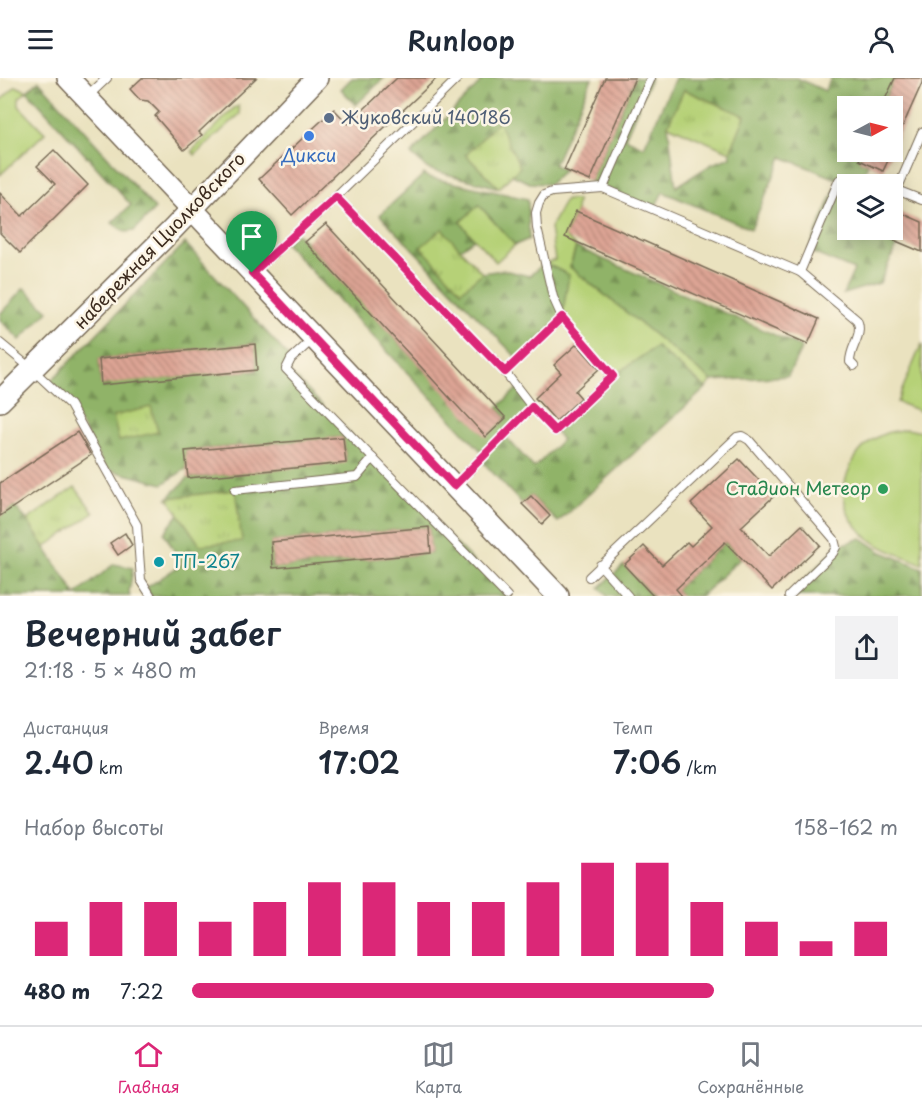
<!DOCTYPE html>
<html lang="ru">
<meta charset="utf-8">
<style>
:root{--surface:#fff;--page:#f2f2f3;--text:#1f2937;--muted:#747a83;--line:#e0e1e3;--accent:#db2777}
body{margin:0;font-family:"Playpen Sans",sans-serif;background:var(--page);color:var(--text);height:100vh;display:flex;flex-direction:column;font-size:22px;white-space:nowrap}
*{box-sizing:border-box;margin:0}
p{font-size:20px;color:var(--muted)}
.icon{flex:none;width:33px;height:33px;fill:none;stroke:currentColor;stroke-width:2;stroke-linecap:round;stroke-linejoin:round}
.map{position:relative;height:518px;overflow:hidden}
.drawer{display:flex;flex-direction:column;background:var(--surface);flex:1}
.drawer>*{flex:none}
.needle{width:39px;rotate:83deg}
.controls{position:absolute;left:837px;top:18px;display:grid;gap:12px}
.controls a{display:grid;place-items:center;width:66px;height:66px;border-radius:0px;background:var(--surface);box-shadow:0 3px 15px #0003;font-size:30px}
.pin{position:absolute;display:grid;place-items:center;width:51px;height:51px;color:#fff;margin:-62px -26px;border-radius:50% 50% 50% 0;rotate:-45deg;box-shadow:0 0 6px #0007}
.pin .icon{rotate:45deg}
.round{display:grid;place-items:center;flex:none;width:63px;height:63px;border-radius:0px;background:var(--page)}
.overview{display:flex;align-items:center;justify-content:space-between;height:102px;padding:0 24px}
h1{font-size:33px;font-weight:600;line-height:45px}
.stats{display:grid;grid-template-columns:repeat(3,1fr);gap:9px;height:102px;padding:6px 24px}
.stats div{display:grid;align-content:center}
.stats b{font-size:30px;font-weight:600}
.stats small{font-size:16px;font-weight:400}
.stats p{font-size:16px}
.chart{height:168px;padding:12px 24px}
.chart p{display:flex;justify-content:space-between}
.chart svg{width:100%;height:108px;margin-top:6px;stroke:var(--accent);stroke-width:6}
ul{padding:0 24px;list-style:none;font-size:20px}
li{display:grid;grid-template-columns:96px 72px 1fr;align-items:center;height:45px}
li i{height:15px;border-radius:8px;background:var(--accent)}
header{display:flex;justify-content:space-between;align-items:center;height:78px;padding:0 24px;background:var(--surface);font-size:27px;font-weight:600}
.menu{display:flex;justify-content:space-around;align-items:center;height:84px;border-top:2px solid var(--line);background:var(--surface);font-size:16px;color:var(--muted)}
.menu a{display:grid;justify-items:center;gap:3px}
.menu .current{color:var(--accent)}
.map>svg:first-child{display:block}
.grass{fill:#b6d177;stroke:#787e4a;stroke-width:1.5}
.forest{fill:url(#forest-firs);stroke:#666e43;stroke-width:1.5;fill-rule:evenodd}
.park{fill:url(#park-tufts);stroke:#787e4a;stroke-width:1.5}
.building{fill:url(#building-back-hatch)}
.lines{fill:none;stroke-linecap:round;stroke-linejoin:round}
.lane-casing{stroke:#786a56;stroke-width:10}
.secondary-casing{stroke:#786a56;stroke-width:24}
.lane{stroke:#fff;stroke-width:8}
.secondary{stroke:#fff;stroke-width:21}
.route-casing{stroke:#fff;stroke-width:12}
.route{stroke:#db2777;stroke-width:8}
.service-dot{fill:#5c6f8a;stroke:#fcf5e5;stroke-width:2}
.shop-dot{fill:#3f7fe0;stroke:#fcf5e5;stroke-width:2}
.leisure-dot{fill:#2e9e5b;stroke:#fcf5e5;stroke-width:2}
.culture-dot{fill:#0f9aa8;stroke:#fcf5e5;stroke-width:2}
.labels{text-anchor:middle;stroke-width:5;stroke-linejoin:round;paint-order:stroke}
.service-label{font-size:18px;fill:#4e5e75;stroke:#fcf5e5;text-anchor:start}
.shop-label{font-size:18px;fill:#366cbe;stroke:#fcf5e5}
.street-label{font-size:18px;fill:#3b2a1e;stroke:#fcf5e5}
.leisure-label{font-size:18px;fill:#27864d;stroke:#fcf5e5;text-anchor:end}
.culture-label{font-size:18px;fill:#0d838f;stroke:#fcf5e5;text-anchor:start}
</style>
<header><svg class="icon" aria-label="menu" viewBox="0 0 24 24"><path d="M4 6h16M4 12h16M4 18h16"/></svg>Runloop<svg class="icon" aria-label="person" viewBox="0 0 24 24"><circle cx="12" cy="8" r="4"/><path d="M4 21q1-7 8-7t8 7"/></svg></header>
<div class="map">
<svg width="922" height="518" viewBox="0 0 922 518">
<defs>
<pattern id="forest-firs" width="22" height="20" patternUnits="userSpaceOnUse" patternTransform="scale(1.5)"><rect width="22" height="20" fill="#90b368"/><path d="M5 1l3.5 6h-7zM16 11l3.5 6h-7z" fill="#779255"/></pattern>
<pattern id="park-tufts" width="24" height="20" patternUnits="userSpaceOnUse" patternTransform="scale(1.5)"><rect width="24" height="20" fill="#b6d177"/><path d="M3 7l-1-3M5 7V3M7 7l1-3M15 17l-1-3M17 17v-4M19 17l1-3" fill="none" stroke="#9db466"/></pattern>
<pattern id="building-back-hatch" width="6" height="6" patternUnits="userSpaceOnUse" patternTransform="scale(1.5)"><rect width="6" height="6" fill="#dda494"/><path d="M-1 5l2 2M0 0l6 6M5-1l2 2" fill="none" stroke="#b48678"/></pattern>
</defs>
<rect width="100%" height="100%" fill="#fcf5e5"/>
<filter id="ink" filterUnits="userSpaceOnUse"><feTurbulence type="fractalNoise" baseFrequency=".0167" numOctaves="2"/><feDisplacementMap in="SourceGraphic" scale="12" xChannelSelector="R" yChannelSelector="G"/><feConvolveMatrix kernelMatrix="1 2 1 2 8 2 1 2 1" color-interpolation-filters="sRGB"/></filter>
<filter id="wash" filterUnits="userSpaceOnUse"><feTurbulence type="fractalNoise" baseFrequency=".008" numOctaves="4" result="noise"/><feDisplacementMap in="SourceGraphic" scale="24" xChannelSelector="R" yChannelSelector="G"/><feGaussianBlur stdDeviation="1.35" result="paint"/><feColorMatrix in="noise" values="0 0 0 0 0 0 0 0 0 0 0 0 0 0 0 0 0 1.4 0 .05"/><feComposite in="paint" operator="in"/></filter>
<g filter="url(#wash)">
<rect width="100%" height="100%" fill="#eae2bf"/>
<g class="grass">
<path d="M16 8 27 13 19 20V28L45 55 0 97V23Z"/>
<path d="M239 28 240 36 195 77 192 73 234 30Z"/>
<path d="M565 122H577L576 133 565 158 576 169 570 189 712 303 706 310 656 269 613 298 562 239 545 185 555 182 550 150Z"/>
<path d="M479 127 515 167 496 184 459 144Z"/>
<path d="M922 265V334L897 324Z"/>
<path d="M907 351 922 354V486C905 478 882 472 868 460 861 453 851 444 848 435 836 405 854 368 884 356 891 353 900 353 907 351Z"/>
</g>
<g class="forest">
<path d="M352 0H384L356 27 341 11Z"/>
<path d="M477 0H592L554 87 564 92 549 106 530 105 512 97 519 89 466 77 499 110 428 91 411 76 481 4Z"/>
<path d="M635 0H651L625 60 644 69 675 0H797L825 13 831 0H895L882 28H848V74H863L859 82 868 86 862 100 878 106H855L861 101 839 102 782 79 751 151 663 114 654 131 590 103ZM684 12 745 38 730 74 731 79 712 86 676 109 668 47Z"/>
<path d="M39 3 155 131 134 153 125 154 112 145 131 127 27 13Z"/>
<path d="M424 96 427 99 528 121 529 161 515 167 479 127 460 144 474 161 460 171 442 151 461 213 482 195 503 192 529 198 545 185 569 197 562 239 518 281 380 137Z"/>
<path d="M836 109 847 115 848 152H870L898 164 880 205 843 216 854 192 808 173Z"/>
<path d="M297 155 486 358 506 340 497 330 518 310 532 329 505 358 534 390 562 362 555 353 613 298 656 269 706 310 558 444 531 418 522 426 481 382 485 377 285 165Z"/>
<path d="M185 165 291 281 286 290 507 518H151L146 510 182 486 164 455 179 436 200 467 235 412 168 420 188 400 346 384 343 359 186 373 187 390 163 406 106 391 70 327 48 306ZM254 266 257 292 101 306 99 281ZM429 449 431 475 273 490 271 464Z"/>
<path d="M576 169 802 269 788 298 712 303 570 189Z"/>
<path d="M24 210 48 233 20 262 0 242V236Z"/>
<path d="M14 428 27 442 76 517 114 486 133 490 129 515 130 518H0V438Z"/>
<path d="M861 460 882 474 922 490V518H789L836 469Z"/>
<path d="M725 464 741 480 701 518H682L676 511Z"/>
<path d="M624 487 653 518H607L599 510Z"/>
</g>
<g class="park">
<path d="M684 12 745 38 730 74 668 47Z"/>
<path d="M498 44 520 89 499 110 466 77Z"/>
<path d="M442 151 482 195 461 213 421 169Z"/>
<path d="M151 329 158 354 119 363 113 338Z"/>
<path d="M75 409 94 435 45 469 27 442Z"/>
<path d="M235 412 242 463 200 467 168 420Z"/>
</g>
<g id="blocks">
<g class="building">
<path d="M142 0H256L199 54 202 57 184 72 155 38 159 34 148 23 140 22 130 11Z"/>
<path d="M397 0H437L292 137 259 101 334 31 348 46Z"/>
<path d="M605 0H635L590 103 564 92Z"/>
<path d="M895 0H922V5L892 72V28H882Z"/>
<path d="M54 72 88 107 20 175 0 155V115L22 138 55 106 37 88Z"/>
<path d="M863 74H892L883 93 859 82Z"/>
<path d="M892 131 922 144V174L870 152H892Z"/>
<path d="M576 133 819 241 808 266 565 159Z"/>
<path d="M326 146 506 340 486 359 305 164Z"/>
<path d="M255 266 257 292 101 307 99 281Z"/>
<path d="M577 266 599 291 575 313 581 320 556 343 535 320 561 295 554 287Z"/>
<path d="M77 354 91 377 0 438V405Z"/>
<path d="M343 359 346 385 188 400 185 373Z"/>
<path d="M739 381 774 418 741 449 769 478 802 447 820 467 772 512 725 464 676 511 682 518H653L624 487 644 468 662 487 687 464 691 468 712 448 691 426Z"/>
<path d="M531 418 550 438 542 446 522 426Z"/>
<path d="M429 449 431 475 273 490 271 464Z"/>
<path d="M125 455 132 467 118 477 110 465Z"/>
</g>
</g>
</g>
<g filter="url(#ink)">
<use href="#blocks" fill-opacity="0" stroke="#786a56" stroke-width="1.5"/>
<g class="lines">
<defs>
<g id="lane">
<path d="M88 18 107 0"/>
<path d="M603 110 800 194 839 102 861 100 880 106"/>
<path d="M894 111 922 122"/>
<path d="M897 112 922 54"/>
<path d="M336 119 505 294 532 329 455 407"/>
<path d="M253 194 336 119 458 0"/>
<path d="M800 194 857 242C864 257 850 268 850 284L854 288"/>
<path d="M313 261 291 281 286 291 507 518"/>
<path d="M0 265 33 292 70 327 137 447 141 502 151 518"/>
<path d="M505 294 562 239 553 219 537 150 536 135 539 125 544 117 552 114 603 110 651 0"/>
<path d="M532 329 555 353 613 298 562 239"/>
<path d="M235 412 357 399 373 380"/>
<path d="M600 487 628 518"/>
<path d="M589 499 737 359 742 358 749 362 834 461 836 469 833 475 789 518"/>
</g>
<g id="secondary">
<path d="M68 0 558 518"/>
<path d="M0 323 173 151 317 0"/>
</g>
</defs>
<use href="#lane" class="lane-casing"/>
<use href="#secondary" class="secondary-casing"/>
<use href="#lane" class="lane"/>
<use href="#secondary" class="secondary"/>
</g>
</g>
<g class="lines" filter="url(#ink)">
<defs>
<path id="route" d="M336 119 505 294 562 239 613 298 555 353 532 329 454 408 252 195Z"/>
</defs>
<use href="#route" class="route-casing"/>
<use href="#route" class="route"/>
</g>
<circle class="service-dot" cx="329" cy="40" r="6"/>
<circle class="shop-dot" cx="309" cy="58" r="6"/>
<circle class="leisure-dot" cx="883" cy="411" r="6"/>
<circle class="culture-dot" cx="159" cy="484" r="6"/>
<g class="labels">
<g class="service-label">
<text x="341" y="46">Жуковский 140186</text>
</g>
<g class="shop-label">
<text x="309" y="84">Дикси</text>
</g>
<g class="street-label">
<text transform="translate(160 163) rotate(-46)" y="6">набережная Циолковского</text>
</g>
<g class="leisure-label">
<text x="871" y="417">Стадион Метеор</text>
</g>
<g class="culture-label">
<text x="171" y="490">ТП-267</text>
</g>
</g>
</svg>
<div class="controls">
<a><svg class="needle" viewBox="-14 -14 28 28"><path d="M0-13l5 13h-10z" fill="#e53935"/><path d="M0 13l5-13h-10z" fill="#747a83"/></svg></a>
<a><svg class="icon" aria-label="layers" viewBox="0 0 24 24"><path d="M12 4l9 5-9 5-9-5zM3 14l9 5 9-5"/></svg></a>
</div>
<div class="pin" style="left:252px;top:195px;background:#1e9e55"><svg class="icon" aria-label="arrive" viewBox="0 0 24 24"><path d="M6 21V4h12l-3 4 3 4H6"/></svg></div>
</div>
<section class="drawer">
<div class="overview"><div><h1>Вечерний забег</h1><p>21:18 · 5 × 480 m</p></div><a class="round"><svg class="icon" aria-label="share" viewBox="0 0 24 24"><path d="M12 15V3M7 8l5-5 5 5M5 13v7h14v-7"/></svg></a></div>
<div class="stats">
<div><p>Дистанция</p><b>2.40<small> km</small></b></div>
<div><p>Время</p><b>17:02</b></div>
<div><p>Темп</p><b>7:06<small> /km</small></b></div>
</div>
<div class="chart"><p><span>Набор высоты</span>158–162 m</p>
<svg viewBox="0 0 160 44" preserveAspectRatio="none"><path d="M5 44V30M15 44V22M25 44V22M35 44V30M45 44V22M55 44V14M65 44V14M75 44V22M85 44V22M95 44V14M105 44V6M115 44V6M125 44V22M135 44V30M145 44V38M155 44V30"/></svg>
</div>
<ul>
<li><b>480 m</b>7:22<i style="width:74%"></i></li>
</ul>
</section>
<nav class="menu">
<a class="current"><svg class="icon" aria-label="home" viewBox="0 0 24 24"><path d="M3 11l9-7 9 7M6 9v11h12V9"/></svg>Главная</a>
<a><svg class="icon" aria-label="map" viewBox="0 0 24 24"><path d="M3 6l6-2 6 2 6-2v14l-6 2-6-2-6 2zM9 4v14M15 6v14"/></svg>Карта</a>
<a><svg class="icon" aria-label="saved" viewBox="0 0 24 24"><path d="M7 4h10v16l-5-4-5 4z"/></svg>Сохранённые</a>
</nav>
